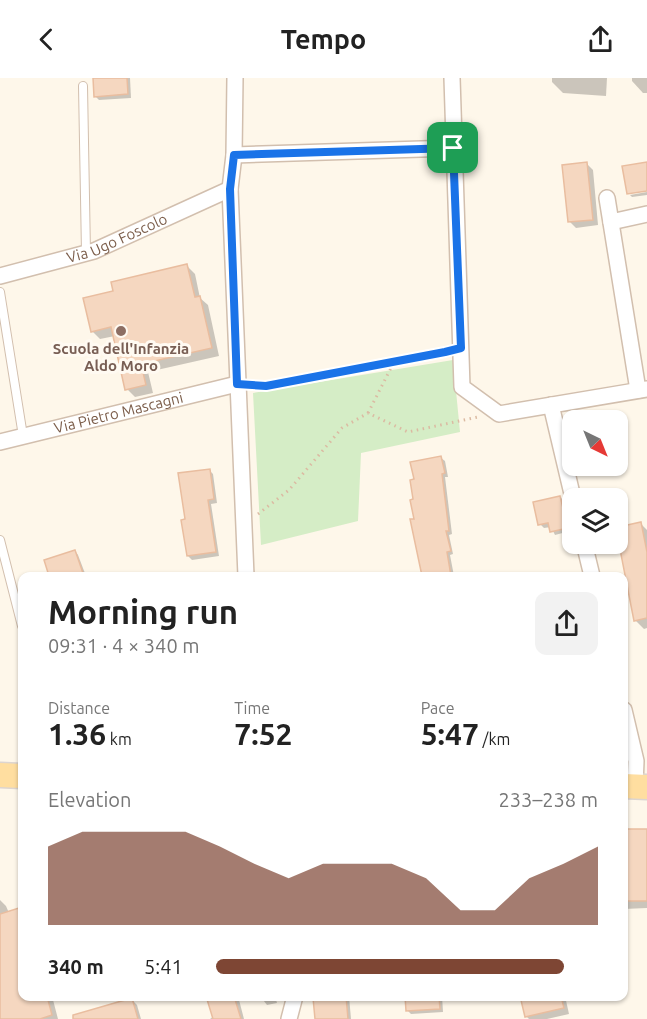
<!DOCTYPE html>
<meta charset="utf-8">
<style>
:root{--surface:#fff;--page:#f2f2f2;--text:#222;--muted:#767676;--accent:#7e4634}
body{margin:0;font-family:Ubuntu,sans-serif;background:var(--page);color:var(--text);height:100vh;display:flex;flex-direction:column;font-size:22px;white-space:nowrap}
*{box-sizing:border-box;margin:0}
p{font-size:20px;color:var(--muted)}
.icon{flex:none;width:33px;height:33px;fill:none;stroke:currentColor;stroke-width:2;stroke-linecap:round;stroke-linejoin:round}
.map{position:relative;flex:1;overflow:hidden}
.side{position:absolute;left:18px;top:494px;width:610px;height:429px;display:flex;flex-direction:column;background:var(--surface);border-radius:12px;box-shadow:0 2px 4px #0004}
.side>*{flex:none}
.needle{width:39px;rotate:137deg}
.controls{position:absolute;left:562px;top:332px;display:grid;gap:12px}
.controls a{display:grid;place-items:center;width:66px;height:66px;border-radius:12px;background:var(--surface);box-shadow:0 2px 4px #0004;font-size:30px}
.pin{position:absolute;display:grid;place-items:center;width:51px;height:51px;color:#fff;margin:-26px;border-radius:12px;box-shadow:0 3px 9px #0006}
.round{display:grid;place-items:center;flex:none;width:63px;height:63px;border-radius:12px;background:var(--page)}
.overview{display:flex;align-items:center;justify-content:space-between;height:102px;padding:0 30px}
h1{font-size:33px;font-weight:700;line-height:45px}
.stats{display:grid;grid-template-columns:repeat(3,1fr);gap:9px;height:102px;padding:6px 30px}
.stats div{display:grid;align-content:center}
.stats b{font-size:30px;font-weight:700}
.stats small{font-size:16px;font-weight:400}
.stats p{font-size:16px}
.chart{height:168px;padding:12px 30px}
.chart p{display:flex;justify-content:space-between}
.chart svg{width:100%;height:108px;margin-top:6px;fill:var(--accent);opacity:.7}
ul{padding:0 30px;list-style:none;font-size:20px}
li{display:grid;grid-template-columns:96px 72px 1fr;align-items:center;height:45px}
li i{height:15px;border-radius:8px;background:var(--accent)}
header{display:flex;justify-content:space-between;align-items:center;height:78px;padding:0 30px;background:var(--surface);font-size:27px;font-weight:700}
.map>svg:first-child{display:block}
.green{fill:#d5edc6}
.shadow{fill:#0003}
.building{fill:#f5d7c0;stroke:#e9bd9f;stroke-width:1.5}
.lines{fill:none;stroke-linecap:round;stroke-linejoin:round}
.lane-casing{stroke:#d2bfae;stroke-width:10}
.street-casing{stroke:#d2bfae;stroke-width:18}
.primary-casing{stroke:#ddd5d0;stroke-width:27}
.path{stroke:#dbbaa2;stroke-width:3;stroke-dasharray:1.5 4.5;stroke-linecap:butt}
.lane{stroke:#fff;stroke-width:8}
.street{stroke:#fff;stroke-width:15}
.primary{stroke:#ffdea0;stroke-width:24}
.route-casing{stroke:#fff;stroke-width:12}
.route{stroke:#1a73e8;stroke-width:8}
.education-dot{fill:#8d6e63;stroke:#fffaf2;stroke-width:2}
.labels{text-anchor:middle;stroke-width:6;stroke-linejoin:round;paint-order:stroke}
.street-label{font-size:15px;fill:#7b5d4a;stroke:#fffaf2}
.education-label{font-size:15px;font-weight:bold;fill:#785e54;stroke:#fffaf2}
</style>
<header><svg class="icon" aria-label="back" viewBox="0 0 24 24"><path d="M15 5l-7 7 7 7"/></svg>Tempo<svg class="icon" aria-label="share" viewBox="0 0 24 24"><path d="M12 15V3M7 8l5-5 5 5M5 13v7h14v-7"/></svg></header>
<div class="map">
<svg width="647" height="941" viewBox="0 0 647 941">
<rect width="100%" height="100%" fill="#fef7ea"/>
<path class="green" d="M453 282 460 354 361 375 358 443 261 467 253 315Z"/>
<g class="shadow">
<path d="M94 0H130L131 20 99 22 95 18Z"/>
<path d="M552 0H607L606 18 563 15 552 4Z"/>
<path d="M632 0H647V15H643L632 3Z"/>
<path d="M587 86 593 92 598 147 576 150 570 144Z"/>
<path d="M647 114V117L632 119 630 117Z"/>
<path d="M187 188 195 196 200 220 208 227 219 278 148 294 153 315 135 319 127 311 115 258 100 261 92 253Z"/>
<path d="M441 380 445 383 448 399H445L452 456 449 457 453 476 450 477 454 498H423L416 442Z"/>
<path d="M209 392 213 396 217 425 211 426 219 478 192 482 188 478 186 442Z"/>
<path d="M560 419 564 423 570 453 555 457 551 449 544 450 540 446Z"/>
<path d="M641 446 647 452V550L644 551 635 542 618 453V450Z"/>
<path d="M75 473 78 477 86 498H51Z"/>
<path d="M624 753H647V830L624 831Z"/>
<path d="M0 822 6 828 9 835 20 832 22 834V918H52L58 941H0Z"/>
<path d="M208 918H238L244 941H210L214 938Z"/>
<path d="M260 918H275L277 925 267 927Z"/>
<path d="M332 918H349L351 941H316Z"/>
<path d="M407 918H442L443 934 411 936 408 933Z"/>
<path d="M522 918H565L569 936 547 941H529L526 938Z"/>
<path d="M132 922 137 927 141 941H101Z"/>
</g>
<g class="building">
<path d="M93 0H127L128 16 94 19Z"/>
<path d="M587 84 593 142 568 144 562 87Z"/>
<path d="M647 84V113L627 116 622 88Z"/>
<path d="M187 186 195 219 200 218 212 270 141 286 146 307 125 312 111 249 91 254 83 220 113 213 111 204Z"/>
<path d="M441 378 445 395 442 396 449 453H446L451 473 447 474 451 498H422L410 441H414L410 422 413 421 410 402 414 401 410 384Z"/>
<path d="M210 391 214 421 208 422 216 474 187 478 181 442 185 441 178 395Z"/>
<path d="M560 418 568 450 550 454 548 445 538 447 533 424Z"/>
<path d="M641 444 647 474V540L634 543 618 461V449Z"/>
<path d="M75 472 84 498H49L44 482Z"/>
<rect x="624" y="751" width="23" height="72"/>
<path d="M22 829V918H47L52 937 40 941H0V836Z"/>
<path d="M206 918H234L241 941H213Z"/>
<path d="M346 918 348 941H315L313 920Z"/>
<path d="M405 918H439L440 931 406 933Z"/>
<path d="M520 918H561L564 930 525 939Z"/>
<path d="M132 920 138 941H73V937Z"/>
</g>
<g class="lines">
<defs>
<g id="lane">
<path d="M83 8 86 175"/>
<path d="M0 214 23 358"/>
<path d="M0 462 22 548"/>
</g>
<g id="street">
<path d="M235 0 234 77 230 111 246 498"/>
<path d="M452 0 462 309 499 336 647 311"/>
<path d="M234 77 453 70"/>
<path d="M607 120 638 312"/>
<path d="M611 144 647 136"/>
<path id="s1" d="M0 198 94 173 230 111"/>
<path d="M551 327 573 420"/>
<path id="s2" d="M0 364 237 306"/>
<path d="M584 465 592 498"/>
<path d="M624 632 636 683 635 708"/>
<path d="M289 941 295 918"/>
</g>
<g id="primary">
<path d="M0 697 22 698"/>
<path d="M624 708 647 709"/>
</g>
</defs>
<use href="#lane" class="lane-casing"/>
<use href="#street" class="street-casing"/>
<use href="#primary" class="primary-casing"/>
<g class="path">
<path d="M254 307 266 308 445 274"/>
<path d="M368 335 394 284"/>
<path d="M258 436 289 412 342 350 368 335 408 354 478 339"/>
</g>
<use href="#lane" class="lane"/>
<use href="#street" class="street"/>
<use href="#primary" class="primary"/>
</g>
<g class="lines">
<defs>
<path id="route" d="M453 70 461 270 445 274 266 308 237 306 230 111 234 77Z"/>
</defs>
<use href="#route" class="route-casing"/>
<use href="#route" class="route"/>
</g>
<circle class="education-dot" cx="121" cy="253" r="6"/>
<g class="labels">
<g class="street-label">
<text dy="5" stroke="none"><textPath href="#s1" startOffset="123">Via Ugo Foscolo</textPath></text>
<text dy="5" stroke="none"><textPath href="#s2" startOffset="122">Via Pietro Mascagni</textPath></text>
</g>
<g class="education-label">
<text x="121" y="276">Scuola dell'Infanzia<tspan x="121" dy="17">Aldo Moro</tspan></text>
</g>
</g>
</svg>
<div class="controls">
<a><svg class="needle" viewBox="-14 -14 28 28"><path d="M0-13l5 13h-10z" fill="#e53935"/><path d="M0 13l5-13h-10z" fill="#767676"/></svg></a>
<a><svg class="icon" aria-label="layers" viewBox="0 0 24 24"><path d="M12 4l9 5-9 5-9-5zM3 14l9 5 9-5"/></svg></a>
</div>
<div class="pin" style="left:453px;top:70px;background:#1e9e55"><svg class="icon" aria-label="arrive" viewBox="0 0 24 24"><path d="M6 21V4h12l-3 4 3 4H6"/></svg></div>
<section class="side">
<div class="overview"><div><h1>Morning run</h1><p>09:31 · 4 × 340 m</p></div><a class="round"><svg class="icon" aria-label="share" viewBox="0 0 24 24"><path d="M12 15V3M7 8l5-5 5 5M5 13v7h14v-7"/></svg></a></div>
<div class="stats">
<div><p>Distance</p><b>1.36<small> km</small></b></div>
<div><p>Time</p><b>7:52</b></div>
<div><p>Pace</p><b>5:47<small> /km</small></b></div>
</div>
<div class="chart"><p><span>Elevation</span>233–238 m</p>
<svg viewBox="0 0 160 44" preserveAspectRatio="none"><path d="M0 44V12L10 6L20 6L30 6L40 6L50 12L60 19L70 25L80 19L90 19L100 19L110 25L120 38L130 38L140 25L150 19L160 12V44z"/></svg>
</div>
<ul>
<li><b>340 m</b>5:41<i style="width:91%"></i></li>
</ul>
</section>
</div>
